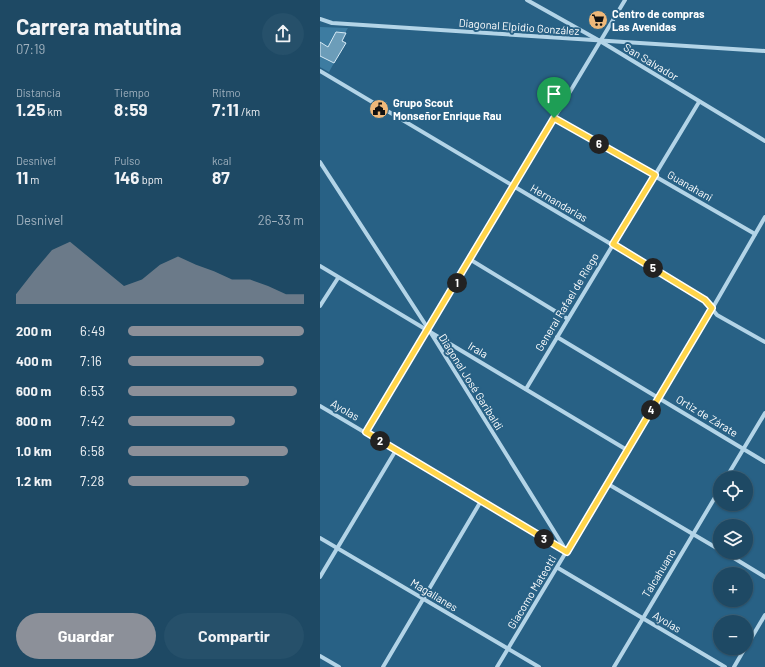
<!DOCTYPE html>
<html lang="es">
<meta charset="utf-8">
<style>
:root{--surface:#1e4964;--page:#26506a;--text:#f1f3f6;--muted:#a1b2bf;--line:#3c6178;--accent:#8c9099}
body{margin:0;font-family:Barlow,sans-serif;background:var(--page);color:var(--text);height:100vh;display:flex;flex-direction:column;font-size:15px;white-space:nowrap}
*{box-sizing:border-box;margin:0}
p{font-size:13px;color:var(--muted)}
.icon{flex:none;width:22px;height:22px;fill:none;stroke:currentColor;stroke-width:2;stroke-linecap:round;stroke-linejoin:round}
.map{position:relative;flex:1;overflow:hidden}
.panel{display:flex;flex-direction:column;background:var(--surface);width:320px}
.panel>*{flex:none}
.fabs{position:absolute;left:393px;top:471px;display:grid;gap:8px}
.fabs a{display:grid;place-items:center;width:40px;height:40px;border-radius:50%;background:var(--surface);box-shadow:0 1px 3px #0004,0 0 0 1px var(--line);font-size:20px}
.pin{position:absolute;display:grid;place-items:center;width:34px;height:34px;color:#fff;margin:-41px -17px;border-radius:50% 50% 50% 0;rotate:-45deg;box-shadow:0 0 4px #0007}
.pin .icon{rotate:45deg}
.km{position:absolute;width:20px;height:20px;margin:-10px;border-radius:50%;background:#222;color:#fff;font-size:11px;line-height:20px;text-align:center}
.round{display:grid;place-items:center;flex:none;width:42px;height:42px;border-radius:21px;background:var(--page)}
.summary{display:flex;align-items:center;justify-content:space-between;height:68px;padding:0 16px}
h1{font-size:22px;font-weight:700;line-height:30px}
.figures{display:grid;grid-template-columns:repeat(3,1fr);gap:6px;height:68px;padding:4px 16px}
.figures div{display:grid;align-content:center}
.figures b{font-size:17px;font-weight:700}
.figures small{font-size:11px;font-weight:400}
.figures p{font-size:11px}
.chart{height:112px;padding:8px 16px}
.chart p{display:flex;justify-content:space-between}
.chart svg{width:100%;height:72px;margin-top:4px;fill:var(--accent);opacity:.7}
.button{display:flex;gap:8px;margin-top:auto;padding:8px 16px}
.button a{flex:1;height:46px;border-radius:24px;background:var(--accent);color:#fff;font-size:16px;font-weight:700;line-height:46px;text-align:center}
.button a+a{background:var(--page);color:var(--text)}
ul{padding:0 16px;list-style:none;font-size:13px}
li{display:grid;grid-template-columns:64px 48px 1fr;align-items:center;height:30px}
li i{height:10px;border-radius:5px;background:var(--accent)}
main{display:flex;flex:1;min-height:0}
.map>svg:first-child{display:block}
.green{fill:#3d7ca1}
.building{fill:#6c9db9;stroke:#d6eaf6}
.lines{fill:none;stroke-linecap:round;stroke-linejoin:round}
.minor{stroke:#b3d4e7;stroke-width:4}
.route-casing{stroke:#fff;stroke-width:8}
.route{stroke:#ffd54a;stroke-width:5}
.labels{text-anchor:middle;stroke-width:4;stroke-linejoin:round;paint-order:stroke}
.poi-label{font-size:11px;font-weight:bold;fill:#fff;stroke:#286185;text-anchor:start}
.street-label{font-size:11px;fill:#fff;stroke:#286185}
</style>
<main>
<section class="panel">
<div class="summary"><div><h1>Carrera matutina</h1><p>07:19</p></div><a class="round"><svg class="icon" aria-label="share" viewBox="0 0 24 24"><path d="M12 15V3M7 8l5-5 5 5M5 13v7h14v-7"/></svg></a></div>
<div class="figures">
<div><p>Distancia</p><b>1.25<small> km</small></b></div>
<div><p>Tiempo</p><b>8:59</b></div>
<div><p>Ritmo</p><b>7:11<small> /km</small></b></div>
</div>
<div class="figures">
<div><p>Desnivel</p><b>11<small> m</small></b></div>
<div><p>Pulso</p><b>146<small> bpm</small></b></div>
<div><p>kcal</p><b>87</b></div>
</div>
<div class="chart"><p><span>Desnivel</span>26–33 m</p>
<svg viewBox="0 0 160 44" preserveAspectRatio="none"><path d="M0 44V38L10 24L20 11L30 6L40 15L50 24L60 33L70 29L80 20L90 15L100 20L110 24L120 29L130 29L140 33L150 38L160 38V44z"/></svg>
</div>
<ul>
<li><b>200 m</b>6:49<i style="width:100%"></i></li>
<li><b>400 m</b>7:16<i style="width:77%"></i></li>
<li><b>600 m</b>6:53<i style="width:96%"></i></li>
<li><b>800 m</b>7:42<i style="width:61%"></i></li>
<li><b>1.0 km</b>6:58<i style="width:91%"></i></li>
<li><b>1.2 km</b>7:28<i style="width:69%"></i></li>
</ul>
<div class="button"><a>Guardar</a><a>Compartir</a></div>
</section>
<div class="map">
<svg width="445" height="667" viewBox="0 0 445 667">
<rect width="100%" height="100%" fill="#286185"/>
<g class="green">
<path d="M0 27 28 28 25 33 16 32 9 47 0 42Z"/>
<path d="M0 56 14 63 9 72 0 67Z"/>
</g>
<path class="building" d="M16 32 26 33 22 41 26 43 14 63 0 56V42L8 47Z"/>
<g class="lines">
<g class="minor">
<path d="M207 0 280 41 445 141"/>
<path d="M0 19 12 23 445 51"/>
<path d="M0 71 385 300 397 315 445 342"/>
<path d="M234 118 435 234"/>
<path d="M0 162 109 330 247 552"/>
<path d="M151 260 248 319"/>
<path d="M0 266 307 450"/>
<path d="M0 306 18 278"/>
<path d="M237 337 445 462"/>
<path d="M206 389 379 102"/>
<path d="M0 406 245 551"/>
<path d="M46 432 305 0"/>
<path d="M406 478 445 413"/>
<path d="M288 484 400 550"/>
<path d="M0 538 219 667"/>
<path d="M404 552 445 577"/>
<path d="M238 568 405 667"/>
<path d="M0 577 76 450"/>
<path d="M426 647 445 615"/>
<path d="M0 656 19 667"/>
<path d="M63 667 161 501"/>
<path d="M177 667 392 309 445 217"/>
<path d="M294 667 400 489"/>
<path d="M414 667 425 648"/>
</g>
</g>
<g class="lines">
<defs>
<path id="route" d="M234 118 335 175 293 244 385 300 392 308 247 552 46 432Z"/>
</defs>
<use href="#route" class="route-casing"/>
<use href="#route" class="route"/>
</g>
<defs>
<symbol id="supermarket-disc" viewBox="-11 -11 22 22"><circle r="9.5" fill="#efb879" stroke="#286185"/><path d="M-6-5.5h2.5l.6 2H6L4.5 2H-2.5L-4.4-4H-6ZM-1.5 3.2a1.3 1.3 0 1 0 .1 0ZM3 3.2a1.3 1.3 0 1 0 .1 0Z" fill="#111"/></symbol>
<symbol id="civic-disc" viewBox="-11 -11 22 22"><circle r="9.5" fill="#efb879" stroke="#286185"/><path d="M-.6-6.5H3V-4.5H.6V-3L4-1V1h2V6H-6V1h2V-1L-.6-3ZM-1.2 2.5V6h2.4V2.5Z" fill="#111"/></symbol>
</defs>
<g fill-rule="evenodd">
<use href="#supermarket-disc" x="267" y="9" width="22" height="22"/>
<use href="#civic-disc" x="48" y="98" width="22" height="22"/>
</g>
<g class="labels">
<g class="poi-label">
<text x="292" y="18">Centro de compras<tspan x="292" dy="13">Las Avenidas</tspan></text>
<text x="73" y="107">Grupo Scout<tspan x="73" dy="13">Monseñor Enrique Rau</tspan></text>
</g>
<g class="street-label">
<text transform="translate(199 27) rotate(4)" y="4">Diagonal Elpidio González</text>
<text transform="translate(331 62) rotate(31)" y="4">San Salvador</text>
<text transform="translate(370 186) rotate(30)" y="4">Guanahani</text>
<text transform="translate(239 203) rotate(30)" y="4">Hernandarias</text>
<text transform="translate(247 302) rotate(-59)" y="4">General Rafael de Riego</text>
<text transform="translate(158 350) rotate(31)" y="4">Irala</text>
<text transform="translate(151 382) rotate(58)" y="4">Diagonal José Garibaldi</text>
<text transform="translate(25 410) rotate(30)" y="4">Ayolas</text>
<text transform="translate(387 416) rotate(31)" y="4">Ortiz de Zárate</text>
<text transform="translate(339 573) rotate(-59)" y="4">Talcahuano</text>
<text transform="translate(212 592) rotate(-59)" y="4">Giacomo Mateotti</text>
<text transform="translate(114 595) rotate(31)" y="4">Magallanes</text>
<text transform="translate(347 622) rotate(31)" y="4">Ayolas</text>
</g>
</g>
</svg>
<div class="fabs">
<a><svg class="icon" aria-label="locate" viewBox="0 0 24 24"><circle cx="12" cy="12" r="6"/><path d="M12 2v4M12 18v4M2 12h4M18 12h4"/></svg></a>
<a><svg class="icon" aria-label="layers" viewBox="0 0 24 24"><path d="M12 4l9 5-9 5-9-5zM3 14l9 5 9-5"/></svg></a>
<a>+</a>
<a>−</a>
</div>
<div class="pin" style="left:234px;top:118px;background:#1e9e55"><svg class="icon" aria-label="arrive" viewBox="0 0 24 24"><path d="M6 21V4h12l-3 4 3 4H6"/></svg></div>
<b class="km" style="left:137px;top:283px">1</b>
<b class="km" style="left:60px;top:441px">2</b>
<b class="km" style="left:224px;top:539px">3</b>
<b class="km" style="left:331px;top:410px">4</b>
<b class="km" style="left:333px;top:268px">5</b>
<b class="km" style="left:279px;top:144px">6</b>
</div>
</main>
